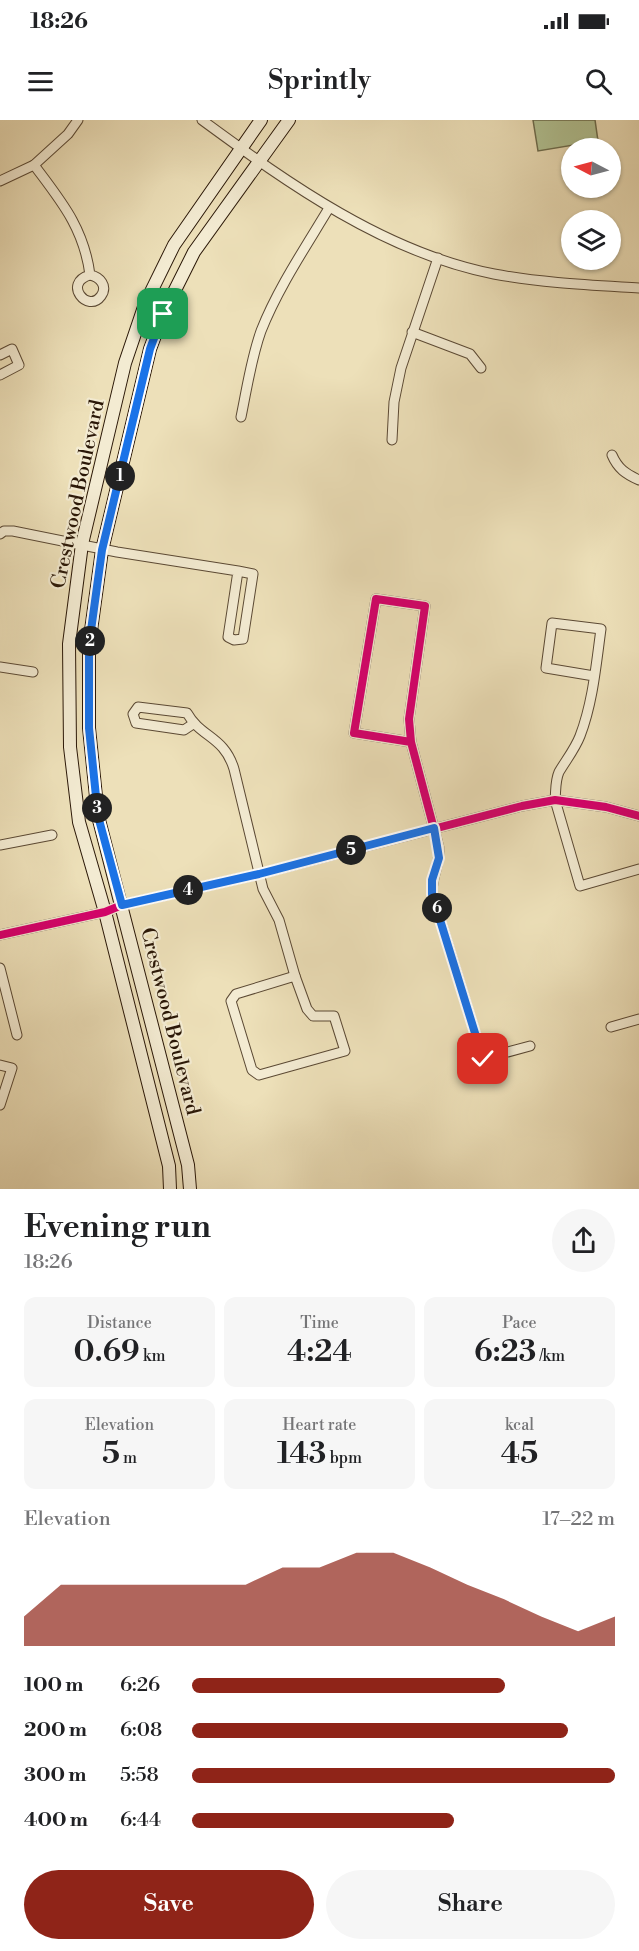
<!DOCTYPE html>
<meta charset="utf-8">
<style>
:root{--surface:#fff;--page:#f6f6f6;--text:#202124;--muted:#757577;--accent:#8f2418}
body{margin:0;font-family:"Libre Bodoni",serif;background:var(--page);color:var(--text);height:100vh;display:flex;flex-direction:column;font-size:22px;white-space:nowrap}
*{box-sizing:border-box;margin:0}
p{font-size:20px;color:var(--muted)}
.icon{flex:none;width:33px;height:33px;fill:none;stroke:currentColor;stroke-width:2;stroke-linecap:round;stroke-linejoin:round}
.map{position:relative;height:1069px;overflow:hidden}
.panel{display:flex;flex-direction:column;background:var(--surface);flex:1}
.panel>*{flex:none}
.needle{width:39px;rotate:276deg}
.controls{position:absolute;left:561px;top:18px;display:grid;gap:12px}
.controls a{display:grid;place-items:center;width:60px;height:60px;border-radius:50%;background:var(--surface);box-shadow:0 2px 4px #0004;font-size:30px}
.pin{position:absolute;display:grid;place-items:center;width:51px;height:51px;color:#fff;margin:-26px;border-radius:12px;box-shadow:0 3px 9px #0006}
.km{position:absolute;width:30px;height:30px;margin:-15px;border-radius:50%;background:#222;color:#fff;font-size:16px;line-height:30px;text-align:center}
.round{display:grid;place-items:center;flex:none;width:63px;height:63px;border-radius:32px;background:var(--page)}
.summary{display:flex;align-items:center;justify-content:space-between;height:102px;padding:0 24px}
h1{font-size:33px;font-weight:600;line-height:45px}
.metrics{display:grid;grid-template-columns:repeat(3,1fr);gap:9px;height:102px;padding:6px 24px}
.metrics div{display:grid;align-content:center;border-radius:12px;background:var(--page);text-align:center}
.metrics b{font-size:30px;font-weight:600}
.metrics small{font-size:16px;font-weight:400}
.metrics p{font-size:16px}
.chart{height:168px;padding:12px 24px}
.chart p{display:flex;justify-content:space-between}
.chart svg{width:100%;height:108px;margin-top:6px;fill:var(--accent);opacity:.7}
.cta{display:flex;gap:12px;margin-top:auto;padding:12px 24px}
.cta a{flex:1;height:69px;border-radius:36px;background:var(--accent);color:#fff;font-size:24px;font-weight:600;line-height:69px;text-align:center}
.cta a+a{background:var(--page);color:var(--text)}
ul{padding:0 24px;list-style:none;font-size:20px}
li{display:grid;grid-template-columns:96px 72px 1fr;align-items:center;height:45px}
li i{height:15px;border-radius:8px;background:var(--accent)}
.status{display:flex;justify-content:space-between;align-items:center;height:42px;padding:0 30px;background:var(--surface);direction:ltr}
.status svg{height:16px;fill:currentColor}
header{display:flex;justify-content:space-between;align-items:center;height:78px;padding:0 24px;background:var(--surface);font-size:27px;font-weight:600}
.map>svg:first-child{display:block}
.green{fill:#b2c394;stroke:#6e6d4e;stroke-width:1.5}
.lines{fill:none;stroke-linecap:round;stroke-linejoin:round}
.street-casing{stroke:#5b4934;stroke-width:11}
.secondary-casing{stroke:#2a1707;stroke-width:14}
.street{stroke:#f3ebd2;stroke-width:9}
.secondary{stroke:#f3ebd2;stroke-width:12}
.cycleway-casing{stroke:#f3ebd2;stroke-width:11}
.cycleway{stroke:#d6006c;stroke-width:8}
.route-casing{stroke:#fff;stroke-width:12}
.route{stroke:#1a73e8;stroke-width:8}
.labels{text-anchor:middle;stroke-width:4.5;stroke-linejoin:round;paint-order:stroke}
.street-label{font-size:20px;fill:#2a1707;stroke:#f3ebd2}
</style>
<div class="status"><b>18:26</b><svg viewBox="0 0 49 12"><path d="M0 12V9h3v3zM5 12V6h3v6zM10 12V3h3v9zM15 12V0h3v12zM26 1h20v11H26zM47 4h2v5h-2z"/></svg></div>
<header><svg class="icon" aria-label="menu" viewBox="0 0 24 24"><path d="M4 6h16M4 12h16M4 18h16"/></svg>Sprintly<svg class="icon" aria-label="search" viewBox="0 0 24 24"><circle cx="10" cy="10" r="6"/><path d="M15 15l6 6"/></svg></header>
<div class="map">
<svg width="639" height="1069" viewBox="0 0 639 1069">
<rect width="100%" height="100%" fill="#ede0b9"/>
<filter id="stains"><feTurbulence type="fractalNoise" baseFrequency=".00333" numOctaves="4"/><feColorMatrix values="0 0 0 0 .2 0 0 0 0 .09 0 0 0 0 .02 0 0 0 .5 -.17"/></filter>
<radialGradient id="worn" r=".72"><stop offset=".6" stop-color="#630" stop-opacity="0"/><stop offset="1" stop-color="#630" stop-opacity=".3"/></radialGradient>
<path class="green" d="M533 0H595L598 21 538 31Z"/>
<g class="lines">
<defs>
<g id="street">
<path d="M202 0C289 64 386 133 494 154 542 163 590 165 639 168"/>
<path d="M34 45C61 81 84 108 90 155 100 157 108 166 101 176 88 194 62 163 90 155"/>
<path d="M0 61 34 45 68 14 78 0"/>
<path d="M412 212 470 234 481 248"/>
<path d="M0 235 12 229 19 245 0 255"/>
<path d="M241 297C247 268 251 239 261 211 278 168 305 128 329 88"/>
<path d="M392 320 394 282 401 248 438 138"/>
<path d="M612 335C618 349 626 354 639 360"/>
<path d="M0 414 4 411H13L117 432 238 451 253 454 243 519 234 520 228 517 238 451"/>
<path d="M0 547 33 552"/>
<path d="M594 556 546 548 552 503 601 509C596 545 593 582 580 616 575 629 566 640 559 652 555 661 556 671 555 680L580 766 639 749"/>
<path d="M193 604 184 610 136 603 133 594 138 587 187 593C201 618 224 616 234 649L263 769 279 800 295 856"/>
<path d="M411 622 354 613 376 479 425 486 409 599 411 622 439 728C440 744 432 756 432 773L483 939"/>
<path d="M0 725 52 715"/>
<path d="M0 815 105 792 122 785 259 754 522 686 555 680 606 687 639 696"/>
<path d="M0 848 17 915"/>
<path d="M295 856 307 889 313 896H334L345 931 259 955 252 950 231 881 236 874Z"/>
<path d="M611 907 639 899"/>
<path d="M467 943 530 926"/>
<path d="M0 945 12 948 0 985"/>
</g>
<g id="secondary">
<path d="M170 1069 169 1046 105 792 79 702 70 627 69 524 82 424 125 243 145 184 174 125 261 0"/>
<path d="M190 1069 188 1045 98 696 89 608V525L102 430 150 229 163 194 194 132 289 0"/>
</g>
</defs>
<use href="#street" class="street-casing"/>
<use href="#secondary" class="secondary-casing"/>
<use href="#street" class="street"/>
<use href="#secondary" class="secondary"/>
<defs>
<g id="cycleway">
<path d="M411 622 354 613 376 479 425 486 409 599 411 622 439 728C440 744 432 756 432 773L483 939"/>
<path d="M0 815 105 792 122 785 259 754 522 686 555 680 606 687 639 696"/>
</g>
</defs>
<use href="#cycleway" class="cycleway-casing"/>
<use href="#cycleway" class="cycleway"/>
</g>
<g class="lines">
<defs>
<path id="route" d="M163 194 150 229 102 430 89 525V608L98 696 122 785 259 754 434 708 439 738 432 760V774L483 939"/>
</defs>
<use href="#route" class="route-casing"/>
<use href="#route" class="route"/>
</g>
<g class="labels">
<g class="street-label">
<text transform="translate(77 374) rotate(-78)" y="7">Crestwood Boulevard</text>
<text transform="translate(171 901) rotate(76)" y="7">Crestwood Boulevard</text>
</g>
</g>
<rect width="100%" height="100%" filter="url(#stains)"/>
<rect width="100%" height="100%" fill="url(#worn)"/>
</svg>
<div class="controls">
<a><svg class="needle" viewBox="-14 -14 28 28"><path d="M0-13l5 13h-10z" fill="#e53935"/><path d="M0 13l5-13h-10z" fill="#757577"/></svg></a>
<a><svg class="icon" aria-label="layers" viewBox="0 0 24 24"><path d="M12 4l9 5-9 5-9-5zM3 14l9 5 9-5"/></svg></a>
</div>
<div class="pin" style="left:163px;top:194px;background:#1e9e55"><svg class="icon" aria-label="arrive" viewBox="0 0 24 24"><path d="M6 21V4h12l-3 4 3 4H6"/></svg></div>
<div class="pin" style="left:483px;top:939px;background:#d93025"><svg class="icon" aria-label="check" viewBox="0 0 24 24"><path d="M5 12l5 5 9-10"/></svg></div>
<b class="km" style="left:120px;top:356px">1</b>
<b class="km" style="left:90px;top:521px">2</b>
<b class="km" style="left:97px;top:688px">3</b>
<b class="km" style="left:188px;top:770px">4</b>
<b class="km" style="left:351px;top:730px">5</b>
<b class="km" style="left:437px;top:788px">6</b>
</div>
<section class="panel">
<div class="summary"><div><h1>Evening run</h1><p>18:26</p></div><a class="round"><svg class="icon" aria-label="share" viewBox="0 0 24 24"><path d="M12 15V3M7 8l5-5 5 5M5 13v7h14v-7"/></svg></a></div>
<div class="metrics">
<div><p>Distance</p><b>0.69<small> km</small></b></div>
<div><p>Time</p><b>4:24</b></div>
<div><p>Pace</p><b>6:23<small> /km</small></b></div>
</div>
<div class="metrics">
<div><p>Elevation</p><b>5<small> m</small></b></div>
<div><p>Heart rate</p><b>143<small> bpm</small></b></div>
<div><p>kcal</p><b>45</b></div>
</div>
<div class="chart"><p><span>Elevation</span>17–22 m</p>
<svg viewBox="0 0 160 44" preserveAspectRatio="none"><path d="M0 44V32L10 19L20 19L30 19L40 19L50 19L60 19L70 12L80 12L90 6L100 6L110 12L120 19L130 25L140 32L150 38L160 32V44z"/></svg>
</div>
<ul>
<li><b>100 m</b>6:26<i style="width:74%"></i></li>
<li><b>200 m</b>6:08<i style="width:89%"></i></li>
<li><b>300 m</b>5:58<i style="width:100%"></i></li>
<li><b>400 m</b>6:44<i style="width:62%"></i></li>
</ul>
<div class="cta"><a>Save</a><a>Share</a></div>
</section>
